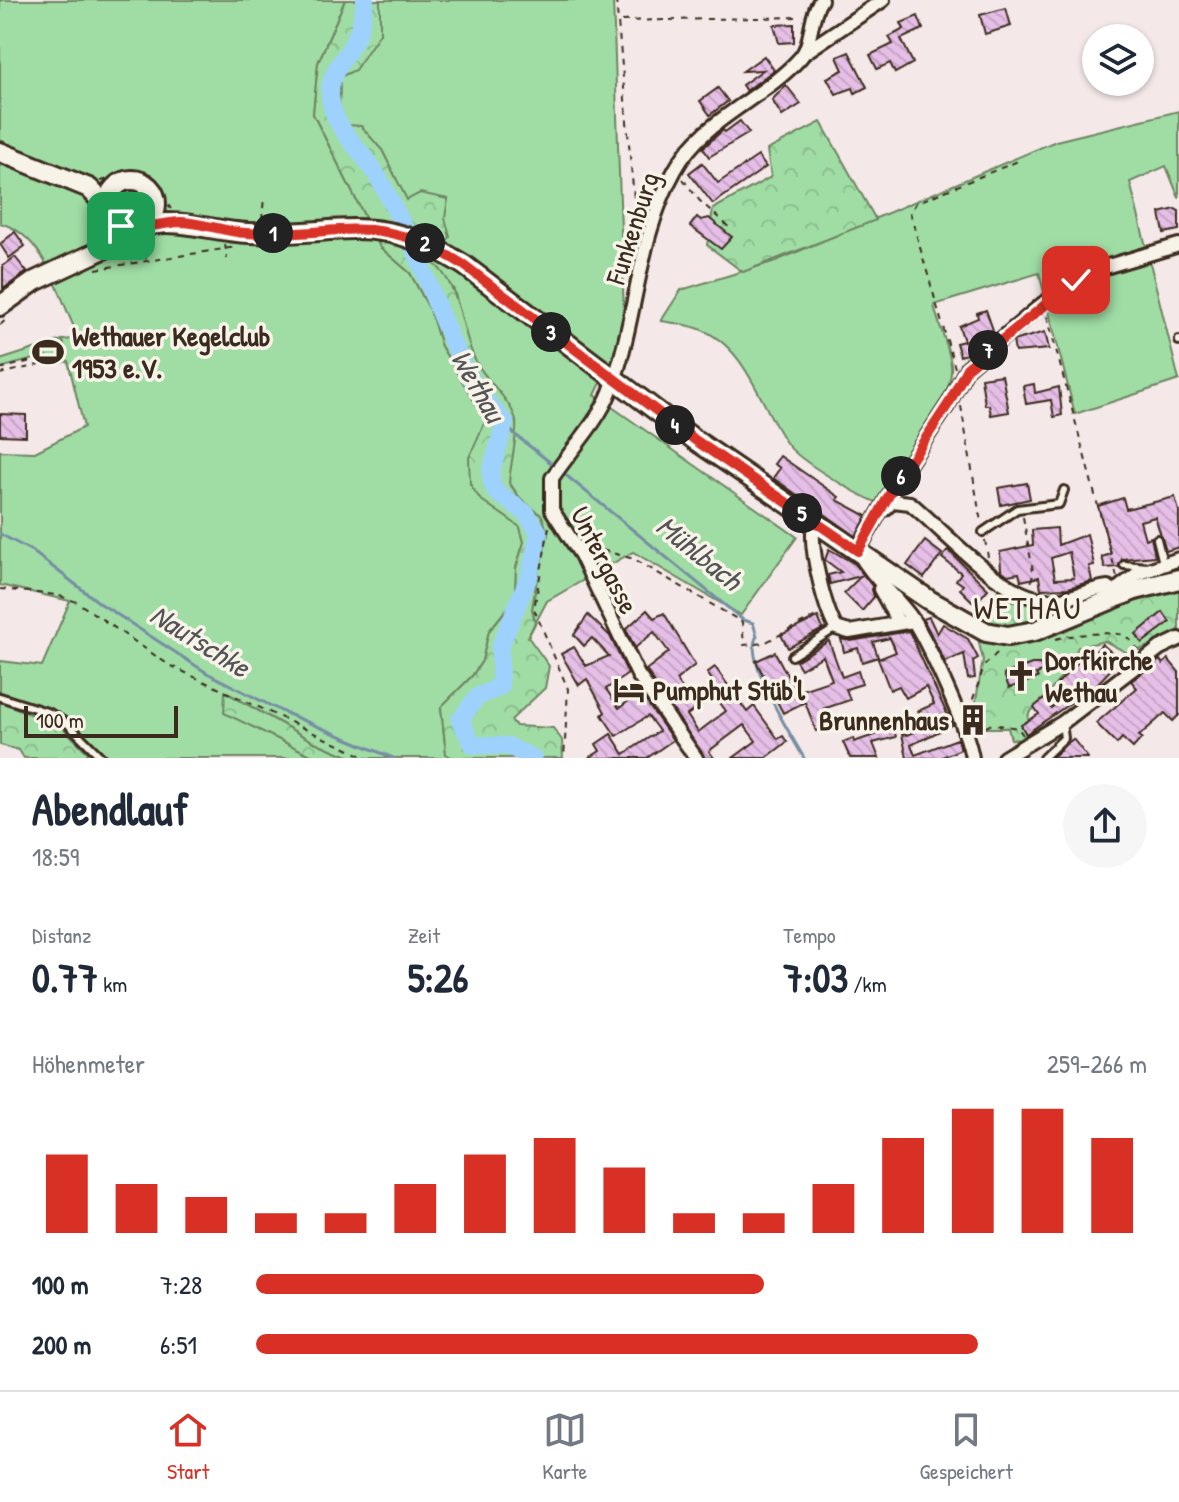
<!DOCTYPE html>
<html lang="de">
<meta charset="utf-8">
<style>
:root{--surface:#fff;--page:#f6f6f7;--text:#1f2937;--muted:#747a83;--line:#e0e1e3;--accent:#d93025}
body{margin:0;font-family:"Patrick Hand",sans-serif;background:var(--page);color:var(--text);height:100vh;display:flex;flex-direction:column;font-size:30px;white-space:nowrap}
*{box-sizing:border-box;margin:0}
p{font-size:26px;color:var(--muted)}
.icon{flex:none;width:44px;height:44px;fill:none;stroke:currentColor;stroke-width:2;stroke-linecap:round;stroke-linejoin:round}
.map{position:relative;height:758px;overflow:hidden}
.panel{display:flex;flex-direction:column;background:var(--surface);flex:1}
.panel>*{flex:none}
.buttons{position:absolute;left:1082px;top:24px;display:grid;gap:16px}
.buttons a{display:grid;place-items:center;width:72px;height:72px;border-radius:50%;background:var(--surface);box-shadow:0 2px 6px #0004;font-size:40px}
.scale{position:absolute;left:24px;bottom:20px;width:154px;box-sizing:border-box;padding-left:8px;border:4px solid #3b2a1e;border-top:0;font-size:22px;line-height:28px;white-space:nowrap;color:#3b2a1e;-webkit-text-stroke:6px #f7f3e8;paint-order:stroke}
.pin{position:absolute;display:grid;place-items:center;width:68px;height:68px;color:#fff;margin:-34px;border-radius:16px;box-shadow:0 4px 12px #0006}
.km{position:absolute;width:40px;height:40px;margin:-20px;border-radius:50%;background:#222;color:#fff;font-size:22px;line-height:40px;text-align:center}
.round{display:grid;place-items:center;flex:none;width:84px;height:84px;border-radius:42px;background:var(--page)}
.headline{display:flex;align-items:center;justify-content:space-between;height:136px;padding:0 32px}
h1{font-size:44px;font-weight:700;line-height:60px}
.metrics{display:grid;grid-template-columns:repeat(3,1fr);gap:12px;height:136px;padding:8px 32px}
.metrics div{display:grid;align-content:center}
.metrics b{font-size:40px;font-weight:700}
.metrics small{font-size:22px;font-weight:400}
.metrics p{font-size:22px}
.chart{height:224px;padding:16px 32px}
.chart p{display:flex;justify-content:space-between}
.chart svg{width:100%;height:144px;margin-top:8px;stroke:var(--accent);stroke-width:6}
ul{padding:0 32px;list-style:none;font-size:26px}
li{display:grid;grid-template-columns:128px 96px 1fr;align-items:center;height:60px}
li i{height:20px;border-radius:10px;background:var(--accent)}
.tab-bar{display:flex;justify-content:space-around;align-items:center;height:112px;border-top:2px solid var(--line);background:var(--surface);font-size:22px;color:var(--muted)}
.tab-bar a{display:grid;justify-items:center;gap:4px}
.tab-bar .selected{color:var(--accent)}
.map>svg:first-child{display:block}
.grass{fill:#a0dda5;stroke:#6e8462;stroke-width:2}
.forest{fill:url(#forest-crowns);stroke:#6e8462;stroke-width:2}
.lines{fill:none;stroke-linecap:round;stroke-linejoin:round}
.stream{stroke:#768ea3;stroke-width:3}
.river{stroke:#9ed1fc;stroke-width:18}
.building{fill:url(#building-back-hatch);stroke:#3b2a1e;stroke-width:2;fill-rule:evenodd}
.lane-casing{stroke:#3b2a1e;stroke-width:12}
.street-casing{stroke:#3b2a1e;stroke-width:18}
.primary-casing{stroke:#3b2a1e;stroke-width:24}
.path{stroke:#3b2a1e;stroke-width:2;stroke-dasharray:6 6;stroke-linecap:butt}
.lane{stroke:#f7f3e8;stroke-width:6}
.street{stroke:#f7f3e8;stroke-width:12}
.primary{stroke:#f7f3e8;stroke-width:18}
.route-casing{stroke:#fff;stroke-width:16}
.route{stroke:#d93025;stroke-width:10}
.labels{text-anchor:middle;stroke-width:7;stroke-linejoin:round;paint-order:stroke}
.street-label{font-size:28px;fill:#3b2a1e;stroke:#f7f3e8}
.poi-label{font-size:28px;font-weight:bold;fill:#3b2a1e;stroke:#f7f3e8;text-anchor:start}
.water-label{font-size:30px;font-style:italic;fill:#545456;stroke:#f7f3e8}
.quarter-label{font-size:32px;letter-spacing:2px;fill:#3b2a1e;stroke:#f7f3e8}
</style>
<div class="map">
<svg width="1179" height="758" viewBox="0 0 1179 758">
<defs>
<pattern id="forest-crowns" width="20" height="18" patternUnits="userSpaceOnUse" patternTransform="scale(2)"><rect width="20" height="18" fill="#a0dda5"/><path d="M2 6a3 3 0 1 1 6 0M12 15a3 3 0 1 1 6 0" fill="none" stroke="#8bbe8e"/></pattern>
<pattern id="building-back-hatch" width="6" height="6" patternUnits="userSpaceOnUse" patternTransform="scale(2)"><rect width="6" height="6" fill="#e6bfe7"/><path d="M-1 5l2 2M0 0l6 6M5-1l2 2" fill="none" stroke="#c6a4c6"/></pattern>
</defs>
<rect width="100%" height="100%" fill="#f4e9e8"/>
<filter id="ink" filterUnits="userSpaceOnUse"><feTurbulence type="fractalNoise" baseFrequency=".0125" numOctaves="2"/><feDisplacementMap in="SourceGraphic" scale="16" xChannelSelector="R" yChannelSelector="G"/><feConvolveMatrix kernelMatrix="1 2 1 2 8 2 1 2 1" color-interpolation-filters="sRGB"/></filter>
<g filter="url(#ink)">
<g class="grass">
<path d="M0 0H345L318 63 313 114 380 247 410 273 430 310 441 346 486 420 469 458 508 517 520 527 524 542 516 568 515 598 489 631 482 661 472 676 441 707 446 754 453 758H352L312 741 226 692 225 713 317 758H84L88 752 53 711 0 694V661L42 666 70 601 0 585V451L35 452 84 427 68 361 53 365 46 356 0 368V360L62 340 67 359 63 340 72 339 74 327C57 290 44 235 0 223Z"/>
<path d="M380 0H613L624 316 615 355 595 395 797 537 741 615 633 552 547 601 528 637 535 622 532 609 537 578 548 534 542 516 520 498 509 482 511 454 498 391 484 379 469 348 454 290 431 260 448 199 407 201 382 150 347 125 339 107 340 77Z"/>
<path d="M1179 111V198L1166 166 1130 182 1179 380 1075 414 1039 273 934 305C938 325 949 345 951 365 955 401 900 472 881 504 861 497 799 461 787 444 760 406 747 345 697 328 686 324 673 323 661 321L681 290 776 261 1056 141Z"/>
</g>
<g class="forest">
<path d="M345 0H380V33L355 70 340 77 339 107 347 125 361 126 382 150 407 200 420 193 448 199 445 218 450 237 431 261C461 283 460 328 475 360 484 379 513 402 516 421 518 435 510 466 509 483L520 498 542 516 548 534 537 578 532 609 535 622 528 637 549 666 545 688 511 720 516 726 553 728 562 740 563 758H453L446 754 441 707 472 676 482 661 489 631 515 599 516 568 524 542 520 527 480 499 470 484 469 458 486 420 441 346 430 310 410 273 380 247 313 114 318 63Z"/>
<path d="M821 122 876 220 743 272 707 245 713 209 771 177 767 150Z"/>
<path d="M1179 590V634L1129 654 1105 641 1078 647C1071 667 1046 699 1029 713L1026 735 1021 740 1011 739 1008 728H984L975 706 983 660 973 617 997 592 1018 604H1047L1093 598 1134 602Z"/>
<path d="M225 692 312 741 352 758H317L224 713Z"/>
<path d="M0 701 64 729 88 753 84 758H24L19 750 0 745Z"/>
</g>
<g class="lines">
<g class="stream">
<path d="M505 422 513 433 556 467"/>
<path d="M562 472 743 620 753 623 757 636C742 658 791 735 804 758"/>
<path d="M0 534 32 551 101 604 207 673 281 711 393 758"/>
</g>
<path class="river" d="M365 0C363 14 361 28 354 41 345 59 328 74 330 96 333 131 363 149 379 179 394 207 410 237 422 267 443 321 463 381 505 422L491 472 492 483 496 492 526 513 539 533 530 574 500 647V687L477 697 460 720 473 745 508 746 533 758"/>
</g>
<g class="building">
<path d="M1006 8 1011 26 985 34 980 15Z"/>
<path d="M918 16 923 29 901 39 913 63 895 73 890 63 877 69 870 55 893 44 889 37 904 29 901 23Z"/>
<path d="M794 24V42L779 43 774 25Z"/>
<path d="M849 52 867 87 855 93 853 88 836 94 827 78 843 70 837 57Z"/>
<path d="M764 56 774 70 746 91 742 85 763 70 743 71Z"/>
<path d="M786 85 801 104 782 116 772 100Z"/>
<path d="M718 88 728 101 710 115 700 101Z"/>
<path d="M740 121 749 133 709 157 703 148 723 130 725 132Z"/>
<path d="M758 156 766 167 713 204 689 173 702 163 718 183Z"/>
<path d="M1175 209 1179 211V230L1164 233 1160 213Z"/>
<path d="M697 217 701 220 709 218 732 237 721 249 690 226Z"/>
<path d="M15 232 25 246 9 258 0 244Z"/>
<path d="M15 257 27 272 3 289V266Z"/>
<path d="M986 310 993 330 967 340 971 353 960 356 956 343 964 341 959 326 978 318 977 313Z"/>
<path d="M1045 332 1049 349 1015 352 1013 341Z"/>
<path d="M1002 375 1009 412 991 415 989 405H985L981 378Z"/>
<path d="M1034 384 1035 393 1059 387 1062 415 1054 417 1051 400 1026 404 1023 386Z"/>
<path d="M0 414 26 415V436L0 435Z"/>
<path d="M780 456 839 497 837 500 867 516 856 536 773 478 780 468 774 464Z"/>
<path d="M1027 483 1030 499 1001 505 998 488Z"/>
<path d="M1175 497 1179 511V547L1166 551 1155 517 1140 521 1145 539 1151 537 1155 556 1122 559 1119 567 1105 568 1102 557 1111 554 1098 506 1123 498 1126 509Z"/>
<path d="M1057 528 1058 545 1087 534 1094 565 1089 566 1092 581 1068 588 1041 589 1039 577 1021 581 1019 573 1008 575 1001 570 1000 552 1033 545 1032 530ZM1069 552 1074 578 1055 579 1051 558Z"/>
<path d="M925 541 942 554 924 578 907 565Z"/>
<path d="M829 549 855 564 872 586 874 597 862 611 844 593 861 576 830 584 828 575 841 572 825 560Z"/>
<path d="M948 550 988 589 975 604 960 589 963 585 956 580 961 573 942 558Z"/>
<path d="M647 610 654 618 664 613 695 665 676 680 689 697 715 684 707 673 715 667 747 712 754 706 778 739 783 736 787 742 766 758H733L756 741 744 725 709 751 714 758H705L646 670 669 652 654 632 635 648 626 629ZM715 696 726 711 698 732 687 715Z"/>
<path d="M1163 612 1170 622 1142 643 1136 634Z"/>
<path d="M588 615 610 636 628 674 606 689 619 708 640 693 673 740 647 758H589L600 751 596 744 611 734 624 754 659 731 648 716 616 736 602 715 605 712 587 679 579 685 561 654 574 647 586 666 609 656 592 638 584 646 574 635Z"/>
<path d="M818 617 823 629 788 648 781 635Z"/>
<path d="M929 617 937 634 943 624 968 639 978 658 973 661 975 678 968 679 964 654 945 662 923 619Z"/>
<path d="M909 631 952 725 911 745 915 755 957 739 961 749 940 758H907L902 734 907 735 922 728 920 724 924 722 918 711 934 704 926 687 906 698 899 686 890 690 878 659 896 652 890 638 873 642 878 657 862 662 858 648 844 652 841 639 851 641Z"/>
<path d="M829 641 842 677 858 671 862 684 846 689 850 700 823 709 829 727 816 731 805 702 783 713 756 661 775 652 796 692 832 680 823 656 801 669 796 661Z"/>
<path d="M1102 644 1120 660 1096 685 1026 734 1021 725 1039 714 1034 707 1044 699 1051 708 1068 694 1057 684 1086 654 1089 659Z"/>
<path d="M1168 659 1179 672V715L1173 721 1165 713 1139 736 1142 738 1133 748 1122 738 1117 744 1096 723 1137 688 1131 681 1160 660 1163 664Z"/>
<path d="M1032 664H1040L1043 672 1036 674 1038 678 1009 688 1004 674Z"/>
<path d="M892 721 896 737 873 743 879 758H850L843 742 853 738 854 742 877 734 884 729 882 724Z"/>
<path d="M1073 739 1088 758H1052L1065 745Z"/>
</g>
<g class="lines">
<defs>
<g id="lane">
<path d="M1179 340V341"/>
<path d="M983 532 1017 509 1059 504 1064 490"/>
<path d="M1157 539 1163 563"/>
<path d="M1124 565 1148 567"/>
<path d="M792 656 836 628"/>
<path d="M0 697 50 713 68 724 102 758"/>
<path d="M1043 758 1064 738 1062 723"/>
</g>
<g id="street">
<path d="M804 53 883 0"/>
<path d="M885 509 893 501 910 503C947 533 1005 602 1053 600 1072 599 1090 589 1108 587L1120 596V587L1137 574 1179 559"/>
<path d="M815 522C807 542 825 609 836 628L849 632 913 621"/>
<path d="M880 589 899 623"/>
<path d="M696 758 638 675 581 555 552 510V478C570 451 598 422 610 392 637 320 637 238 675 170 703 118 763 100 801 57 813 43 809 16 821 0"/>
<path d="M972 758C968 730 929 645 913 620 896 595 872 579 858 551L893 488 949 403 967 368 1044 303 1088 272 1179 245"/>
<path d="M1004 758 1062 723 1160 648 1179 639"/>
</g>
<g id="primary">
<path d="M0 152 89 188 107 207"/>
<circle cx="132" cy="204" r="24"/>
<path d="M145 225C181 218 214 232 249 233 343 237 373 208 464 265L695 440 929 600 986 632 1008 636 1035 631 1135 590 1179 579"/>
<path d="M0 306 35 281 110 246 135 229"/>
</g>
</defs>
<use href="#lane" class="lane-casing"/>
<use href="#street" class="street-casing"/>
<use href="#primary" class="primary-casing"/>
<g class="path">
<path d="M616 0 637 232"/>
<path d="M622 21 800 17"/>
<path d="M683 179 699 200 732 230"/>
<path d="M101 181C121 177 140 163 157 185 163 192 165 201 171 209"/>
<path d="M262 220 264 197"/>
<path d="M142 242 146 259"/>
<path d="M225 244 227 259"/>
<path d="M96 269 236 247"/>
<path d="M1047 316 1117 577"/>
<path d="M0 325 7 319"/>
<path d="M955 368 910 213 916 203 1018 161"/>
<path d="M0 369 46 357"/>
<path d="M0 374 47 363"/>
<path d="M961 406 981 522"/>
<path d="M1023 517 1033 571 1031 586"/>
<path d="M549 527 534 609 568 689 564 758"/>
<path d="M985 540 988 557"/>
<path d="M591 547 634 559 742 622 744 645 764 643 816 616"/>
<path d="M0 589 57 595 77 602 169 665 367 758"/>
<path d="M1056 639C1066 635 1112 631 1123 635 1129 637 1133 644 1138 649"/>
<path d="M969 711 984 666 999 651"/>
<path d="M975 732 992 724 1018 728 1023 735"/>
</g>
<use href="#lane" class="lane"/>
<use href="#street" class="street"/>
<use href="#primary" class="primary"/>
</g>
</g>
<g class="lines" filter="url(#ink)">
<defs>
<path id="route" d="M121 226C135 231 163 223 180 222 201 222 224 232 246 233 341 239 371 207 464 265L695 440 858 551 893 488 949 403 967 368 1076 280"/>
</defs>
<use href="#route" class="route-casing"/>
<use href="#route" class="route"/>
</g>
<defs>
<symbol id="stadium-bare" viewBox="-9 -9 18 18"><path d="M0-5a6.5 5 0 1 0 0 10a6.5 5 0 1 0 0-10ZM-3.5-1.8h7v3.6h-7Z" fill="#3b2a1e" stroke="#f7f3e8" stroke-width="2.5" paint-order="stroke"/></symbol>
<symbol id="church-bare" viewBox="-9 -9 18 18"><path d="M-1.2-6h2.4v3.5h3.3v2.4h-3.3V6h-2.4V-.1h-3.3v-2.4h3.3Z" fill="#3b2a1e" stroke="#f7f3e8" stroke-width="2.5" paint-order="stroke"/></symbol>
<symbol id="hotel-bare" viewBox="-9 -9 18 18"><path d="M-6-4.5h1.5V1H6V5H4.5V3h-9V5H-6ZM-4 0a1.8 1.8 0 1 1 3.6 0ZM.5 0V-2.5h3Q6-2.5 6 0Z" fill="#3b2a1e" stroke="#f7f3e8" stroke-width="2.5" paint-order="stroke"/></symbol>
<symbol id="building-bare" viewBox="-9 -9 18 18"><path d="M-4-6H4V6H1V3H-1V6H-4ZM-2.5-4.3h1.7v1.8h-1.7ZM.8-4.3h1.7v1.8H.8ZM-2.5-1h1.7V.8h-1.7ZM.8-1h1.7V.8H.8Z" fill="#3b2a1e" stroke="#f7f3e8" stroke-width="2.5" paint-order="stroke"/></symbol>
</defs>
<g fill-rule="evenodd">
<use href="#stadium-bare" x="26" y="330" width="44" height="44"/>
<use href="#church-bare" x="999" y="654" width="44" height="44"/>
<use href="#hotel-bare" x="607" y="668" width="44" height="44"/>
<use href="#building-bare" x="951" y="698" width="44" height="44"/>
</g>
<g class="labels">
<g class="street-label">
<text transform="translate(632 228) rotate(-72)" y="10">Funkenburg</text>
<text transform="translate(605 560) rotate(63)" y="10">Untergasse</text>
</g>
<g class="poi-label">
<text x="72" y="346">Wethauer Kegelclub<tspan x="72" dy="32">1953 e.V.</tspan></text>
<text x="1045" y="670">Dorfkirche<tspan x="1045" dy="32">Wethau</tspan></text>
<text x="653" y="700">Pumphut Stüb'l</text>
<text x="949" y="730" text-anchor="end">Brunnenhaus</text>
</g>
<g class="water-label">
<text transform="translate(478 386) rotate(60)" y="10">Wethau</text>
<text transform="translate(699 553) rotate(39)" y="10">Mühlbach</text>
<text transform="translate(200 641) rotate(32)" y="10">Nautschke</text>
</g>
<g class="quarter-label">
<text x="1028" y="619">WETHAU</text>
</g>
</g>
</svg>
<div class="buttons">
<a><svg class="icon" aria-label="layers" viewBox="0 0 24 24"><path d="M12 4l9 5-9 5-9-5zM3 14l9 5 9-5"/></svg></a>
</div>
<div class="scale">100 m</div>
<div class="pin" style="left:121px;top:226px;background:#1e9e55"><svg class="icon" aria-label="arrive" viewBox="0 0 24 24"><path d="M6 21V4h12l-3 4 3 4H6"/></svg></div>
<div class="pin" style="left:1076px;top:280px;background:#d93025"><svg class="icon" aria-label="check" viewBox="0 0 24 24"><path d="M5 12l5 5 9-10"/></svg></div>
<b class="km" style="left:273px;top:233px">1</b>
<b class="km" style="left:425px;top:243px">2</b>
<b class="km" style="left:551px;top:332px">3</b>
<b class="km" style="left:675px;top:425px">4</b>
<b class="km" style="left:802px;top:513px">5</b>
<b class="km" style="left:901px;top:476px">6</b>
<b class="km" style="left:988px;top:350px">7</b>
</div>
<section class="panel">
<div class="headline"><div><h1>Abendlauf</h1><p>18:59</p></div><a class="round"><svg class="icon" aria-label="share" viewBox="0 0 24 24"><path d="M12 15V3M7 8l5-5 5 5M5 13v7h14v-7"/></svg></a></div>
<div class="metrics">
<div><p>Distanz</p><b>0.77<small> km</small></b></div>
<div><p>Zeit</p><b>5:26</b></div>
<div><p>Tempo</p><b>7:03<small> /km</small></b></div>
</div>
<div class="chart"><p><span>Höhenmeter</span>259–266 m</p>
<svg viewBox="0 0 160 44" preserveAspectRatio="none"><path d="M5 44V20M15 44V29M25 44V33M35 44V38M45 44V38M55 44V29M65 44V20M75 44V15M85 44V24M95 44V38M105 44V38M115 44V29M125 44V15M135 44V6M145 44V6M155 44V15"/></svg>
</div>
<ul>
<li><b>100 m</b>7:28<i style="width:57%"></i></li>
<li><b>200 m</b>6:51<i style="width:81%"></i></li>
</ul>
</section>
<nav class="tab-bar">
<a class="selected"><svg class="icon" aria-label="home" viewBox="0 0 24 24"><path d="M3 11l9-7 9 7M6 9v11h12V9"/></svg>Start</a>
<a><svg class="icon" aria-label="map" viewBox="0 0 24 24"><path d="M3 6l6-2 6 2 6-2v14l-6 2-6-2-6 2zM9 4v14M15 6v14"/></svg>Karte</a>
<a><svg class="icon" aria-label="saved" viewBox="0 0 24 24"><path d="M7 4h10v16l-5-4-5 4z"/></svg>Gespeichert</a>
</nav>
